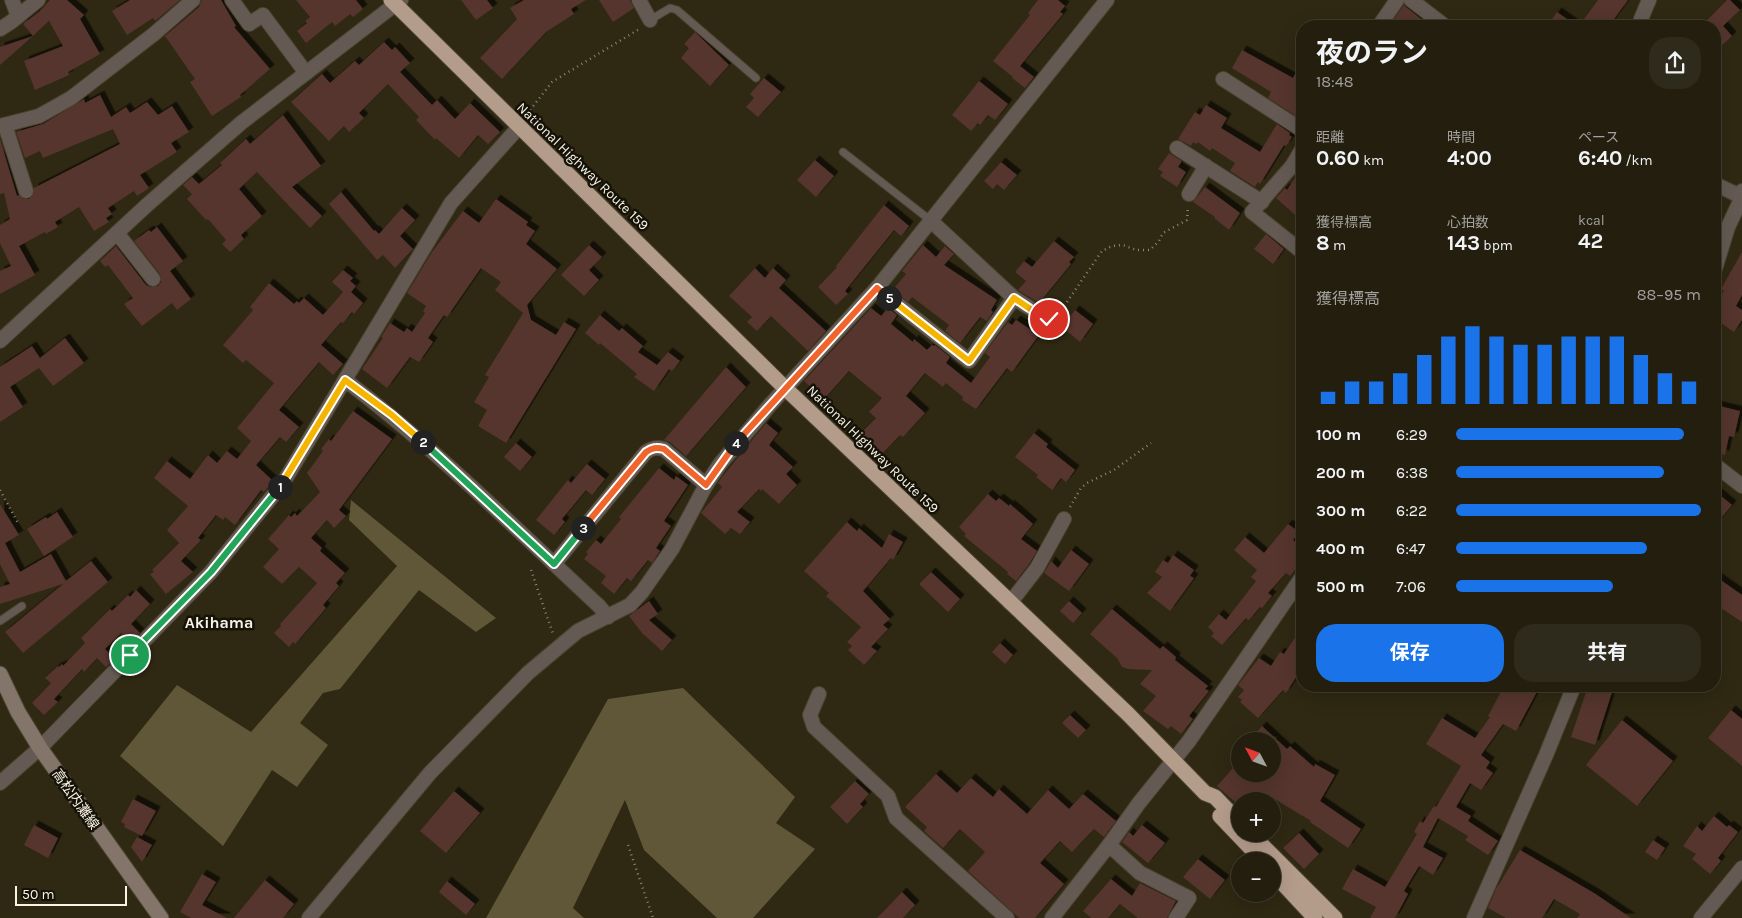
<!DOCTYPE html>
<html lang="ja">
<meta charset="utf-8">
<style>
:root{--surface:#231e0e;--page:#2f2b1c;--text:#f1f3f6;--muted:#a3a29e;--line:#403c2e;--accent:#1a73e8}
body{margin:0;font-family:Karla,"Noto Sans JP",sans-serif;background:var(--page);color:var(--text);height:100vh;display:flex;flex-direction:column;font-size:19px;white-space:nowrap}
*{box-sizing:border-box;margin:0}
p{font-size:16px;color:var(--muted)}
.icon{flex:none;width:28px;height:28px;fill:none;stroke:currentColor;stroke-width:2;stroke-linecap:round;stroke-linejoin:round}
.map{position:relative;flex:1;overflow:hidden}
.drawer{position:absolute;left:1296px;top:20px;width:425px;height:672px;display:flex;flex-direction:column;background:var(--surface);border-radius:20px;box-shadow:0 5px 20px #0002,0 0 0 1px var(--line)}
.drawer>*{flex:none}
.needle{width:32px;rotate:311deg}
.fabs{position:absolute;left:1231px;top:732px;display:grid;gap:10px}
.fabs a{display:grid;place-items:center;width:50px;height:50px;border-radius:50%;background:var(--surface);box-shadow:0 5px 20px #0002,0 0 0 1px var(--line);font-size:25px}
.scale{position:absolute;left:15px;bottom:12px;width:112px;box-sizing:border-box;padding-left:5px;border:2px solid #f8f3e6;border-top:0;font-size:14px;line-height:18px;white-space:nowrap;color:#f8f3e6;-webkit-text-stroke:4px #151208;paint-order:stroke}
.pin{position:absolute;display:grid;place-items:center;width:42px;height:42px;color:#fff;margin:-21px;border:2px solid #fff;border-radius:50%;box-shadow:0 1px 5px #0007}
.km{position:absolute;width:25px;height:25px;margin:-12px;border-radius:50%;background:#222;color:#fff;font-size:14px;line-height:25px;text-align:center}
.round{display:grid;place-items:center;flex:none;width:52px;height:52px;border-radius:20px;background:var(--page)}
.summary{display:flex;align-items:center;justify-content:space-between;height:85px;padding:0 20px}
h1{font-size:28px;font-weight:700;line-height:38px}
.metrics{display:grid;grid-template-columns:repeat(3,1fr);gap:8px;height:85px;padding:5px 20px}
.metrics div{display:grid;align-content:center}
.metrics b{font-size:21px;font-weight:700}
.metrics small{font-size:14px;font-weight:400}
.metrics p{font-size:14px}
.chart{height:140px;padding:10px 20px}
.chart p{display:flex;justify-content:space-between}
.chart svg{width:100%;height:90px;margin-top:5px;stroke:var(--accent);stroke-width:6}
.action{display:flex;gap:10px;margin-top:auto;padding:10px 20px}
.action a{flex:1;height:58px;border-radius:20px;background:var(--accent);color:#fff;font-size:20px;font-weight:700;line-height:58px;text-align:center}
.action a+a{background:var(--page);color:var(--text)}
ul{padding:0 20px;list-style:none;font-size:16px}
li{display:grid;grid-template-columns:80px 60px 1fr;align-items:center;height:38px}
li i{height:12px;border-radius:6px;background:var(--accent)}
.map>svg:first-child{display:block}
.forest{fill:#605638}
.building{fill:#54352d;filter:url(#shadow)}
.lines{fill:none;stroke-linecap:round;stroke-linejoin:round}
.lane-casing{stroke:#4b4430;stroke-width:9}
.street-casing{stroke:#4b4430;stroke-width:16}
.secondary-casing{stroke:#4b4430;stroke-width:17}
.highway-casing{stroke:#4b4430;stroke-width:17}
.path{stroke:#8c8674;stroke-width:2.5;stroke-dasharray:1 4;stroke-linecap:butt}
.lane{stroke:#645a53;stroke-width:7}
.street{stroke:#645a53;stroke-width:14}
.secondary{stroke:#84756a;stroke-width:15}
.highway{stroke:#b49c8b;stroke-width:15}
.split-1-casing{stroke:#fff;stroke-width:10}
.split-2-casing{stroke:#fff;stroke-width:10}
.split-3-casing{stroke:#fff;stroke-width:10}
.split-4-casing{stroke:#fff;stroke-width:10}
.split-5-casing{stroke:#fff;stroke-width:10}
.split-6-casing{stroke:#fff;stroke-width:10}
.split-1{stroke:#22a559;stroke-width:6}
.split-2{stroke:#f5b400;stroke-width:6}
.split-3{stroke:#22a559;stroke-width:6}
.split-4{stroke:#f0652b;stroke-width:6}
.split-5{stroke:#f0652b;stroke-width:6}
.split-6{stroke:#f5b400;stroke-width:6}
.labels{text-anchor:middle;stroke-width:5;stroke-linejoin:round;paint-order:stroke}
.street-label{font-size:14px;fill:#f8f3e6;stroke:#151208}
.quarter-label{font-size:16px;font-weight:bold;fill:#f8f3e6;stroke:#151208}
</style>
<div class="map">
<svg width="1742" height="918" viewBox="0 0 1742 918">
<defs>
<filter id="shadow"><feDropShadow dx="4.5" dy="-4.5" stdDeviation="0" flood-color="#0009"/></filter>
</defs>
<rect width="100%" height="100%" fill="#2f2812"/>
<g class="forest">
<path d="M351 500 496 618 476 632 419 590 340 689 323 693 300 723 328 745 297 787 272 770 223 846 120 756 177 685 251 732 397 566 349 520Z"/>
<path d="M683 688 795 797 776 823 815 849 753 918H717L644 850 625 800 573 908 584 918H486L608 699Z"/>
</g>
<g class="building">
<path d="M50 0H67L84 15 80 19 100 54 68 72 69 75 35 90 24 61 63 46 49 21 33 36 23 24 40 11Z"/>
<path d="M130 0H180L155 21 153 18 127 35 112 11Z"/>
<path d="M202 0H221L236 26 234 27 270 69 240 95 241 97 212 116 190 82 195 79 165 36 199 7Z"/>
<path d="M296 0H356L363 9 353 17 350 14 335 26 332 22 306 43 297 31 307 23 305 21 310 17Z"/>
<path d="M461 0H487L493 8 476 20Z"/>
<path d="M524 0H586L571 9 574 14 546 32 502 79 480 58 517 19 510 8Z"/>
<path d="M599 0H630L634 8 613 22Z"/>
<path d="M1038 0H1058L1065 6 1060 12 1063 14 1020 66 1034 77 1025 88 1012 78 1013 77 993 61 1030 15 1028 13Z"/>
<path d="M1598 0H1628L1609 26H1579Z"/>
<path d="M1727 0H1730L1740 10 1723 26 1732 36 1715 52V26H1701Z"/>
<path d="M1404 5 1406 7 1430 26H1389Z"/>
<path d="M1557 12 1577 26H1547Z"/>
<path d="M695 32 729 65 710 86 681 58 689 48 684 44Z"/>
<path d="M33 36 0 65V47Z"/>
<path d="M384 42 392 50 395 47 410 63 400 72 432 105 437 100 455 119 470 103 500 132 488 144 478 135 459 158 436 138 435 140 416 120 419 117 388 84 359 113 364 118 349 132 344 126 329 141 291 102 322 74 330 83 355 61 359 65Z"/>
<path d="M1242 50 1293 78 1302 61V112L1299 118 1268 98 1271 92 1232 68Z"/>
<path d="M764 78 781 92 758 117 746 107 754 98 750 94Z"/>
<path d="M979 81 1008 104 995 120 988 115 980 125 978 123 971 131 952 115Z"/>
<path d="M100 95 111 117 126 107 130 113 147 102 158 115 172 106 189 132 171 143 177 152 140 175 149 188 137 196 134 191 108 208 112 214 106 218 109 222 94 231 79 207 55 222 58 227 46 234 45 232 19 246 35 275 0 294V271L11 266 0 243V225L10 219 4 193 0 194V139L17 196 19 195 24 199H29L34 193V188L120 144 113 129 43 158 40 151 25 158 16 132 43 124 84 99 85 103Z"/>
<path d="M1206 105 1227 118 1221 128 1260 152 1277 124 1290 133 1289 135 1292 137 1286 146 1284 145 1260 184 1258 182 1255 187 1230 171 1235 163 1212 148 1210 151 1198 142 1197 144 1193 142 1191 146 1178 139 1195 112 1200 115Z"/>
<path d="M283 115 321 166 292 187 322 216 310 228 257 172 239 189 262 216 241 235 244 239 230 252 222 244 226 240 208 219 206 220 187 199 192 194 183 185 192 177 199 184 222 165 220 163 246 139 250 144Z"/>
<path d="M1169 153 1182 161 1178 167 1186 172 1177 187 1160 176 1163 172 1158 169Z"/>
<path d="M815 160 834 176 816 197 797 180Z"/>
<path d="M1001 162 1017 175 1004 190 997 184 993 189 984 181Z"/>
<path d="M1302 167V221L1276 198 1285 188 1287 190Z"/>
<path d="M1205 187 1240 213 1229 230 1214 218 1215 217 1193 202Z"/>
<path d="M341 192 374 231 375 230 379 234 402 208 415 220 400 236 413 249 395 268 383 255 377 260 329 204Z"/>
<path d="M496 199 528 222 526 225 535 231 526 244 557 269 527 305 531 320 556 335 564 322 576 329 506 443 478 426 487 410 474 402 489 377 485 375 523 313 495 290 501 282 481 268 447 317 444 315 428 338 433 342 419 362 410 357 387 388 362 369 383 338 381 337 390 323 404 332 407 328 412 332 425 313 423 311 426 306 407 293 432 252 463 211 479 223Z"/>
<path d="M884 205 909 226 901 236 894 230 845 291 848 294 836 305 818 287 837 267 836 266Z"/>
<path d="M157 227 183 261 170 271 191 299 177 310 172 303 142 326 124 304 133 298 108 265 105 267 100 261 116 246 146 285 150 287 158 286 161 282 160 274 134 241 149 230 151 232Z"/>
<path d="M1266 234 1284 249 1273 264 1254 249Z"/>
<path d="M1054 241 1074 257 1069 262 1071 264 1039 303 1018 290 1026 281 1015 272 1024 261 1032 267Z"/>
<path d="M589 245 602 257 589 270 599 280 584 296 561 275Z"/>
<path d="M923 245 936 257 945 246 954 254 944 265 997 300 991 310 993 312 987 321 980 317 960 343 945 331 949 325 912 297 908 302 898 294 900 292 895 287 906 274 902 271Z"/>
<path d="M1742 252V295L1736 306 1742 310V320L1734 332 1715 319V304L1724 291 1721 289Z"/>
<path d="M755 268 765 278 773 268 786 280 779 288 826 331 808 351 771 316 757 331 747 322 752 317 729 296Z"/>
<path d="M343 270 353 278 350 281 356 286 351 292 363 303 354 314 352 312 343 323 341 322 321 345 343 364 333 375 319 362 279 410 299 427 286 442 280 437 256 465 273 481 264 492 261 490 235 525 225 517 223 520 216 515 198 538 201 540 181 561 193 572 166 594 150 574 154 572 152 570 179 543 167 530 188 506 154 478 167 461 190 479 208 455 217 463 227 451 237 459 251 441 237 428 274 383 246 360 243 363 223 345 253 310 250 307 269 283 294 304 297 301 299 303 304 298 323 315 343 292 332 282Z"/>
<path d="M871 308 881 316 888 308 897 315 891 324 913 342 914 339 927 350 932 345 934 346 935 345 950 357 946 363 971 383 990 357 985 353 1008 322 1012 325 1016 320 1039 335 1012 372 1007 368 976 409 962 400 963 397 946 383 943 387 925 373 906 396 925 413 903 437 900 435 880 456 858 436 876 418 869 412 882 398 849 371 824 399 804 381Z"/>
<path d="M1075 310 1093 324 1080 342 1062 327Z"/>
<path d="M600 315 619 331 622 328 643 346 638 352 657 365 668 352 680 361 672 371 669 369 654 391 634 377 637 374 600 343 599 345 585 333Z"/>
<path d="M65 338 84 363 53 386 39 368 10 387 23 407 0 422V367L32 346 40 358Z"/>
<path d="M726 367 746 387 686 456 670 442 664 440Z"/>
<path d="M1715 405 1740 411 1734 437 1729 436 1725 455 1715 453Z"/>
<path d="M353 411 392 439 339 510 346 516 334 528 327 520 311 538 322 548 320 551 345 573 336 583 339 586 323 605 326 608 295 644 293 642 289 647 274 633 281 626 280 624 317 583 299 567 282 584 263 567 279 549 268 539 289 515 291 517 295 513 297 516 320 492 307 473 323 451 321 449 329 439 331 441Z"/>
<path d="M766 423 778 433 769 445 793 467 786 474 797 485 779 504 762 489 761 491 759 489 737 512 750 522 740 534 731 528 725 534 701 513 722 487 718 483 722 477Z"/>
<path d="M1034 433 1048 444 1046 447 1075 470 1066 482 1061 478 1052 490 1036 477 1038 475 1015 457Z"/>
<path d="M516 443 532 457 520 471 504 457Z"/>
<path d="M587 464 605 479 592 495 586 490 562 519 565 522 554 535 536 520 568 480 571 483Z"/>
<path d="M659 468 674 480 676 476 688 485 664 521 671 526 656 548 660 551 652 563 648 560 631 581 627 578 614 594 601 583 606 576 584 559 588 554 586 552 596 540 601 544 621 519 619 517Z"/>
<path d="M1715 491 1732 505 1715 525Z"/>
<path d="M988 494 996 501 999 498 1009 506 1010 504 1033 524 1021 539 1037 551 1030 563 1016 581 1007 574 1008 572 964 536 966 534 959 527Z"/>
<path d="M0 504 19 535 5 543 20 572 51 554 66 581 91 561 108 582 23 653 5 632 63 584 0 604V587L10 584 0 564Z"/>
<path d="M57 512 73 537 44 556 27 529 46 517 47 519Z"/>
<path d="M847 522 857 531 859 528 882 548 889 534 903 542 893 560 891 558 863 591 890 619 883 625 888 629 871 647 877 651 864 665 848 650 852 646 847 642 861 627 826 596 829 593 804 571Z"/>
<path d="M1288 524 1299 532 1293 540 1302 548V561L1290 576 1286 573 1268 593 1272 596 1262 608 1260 607 1249 620 1246 618 1222 645 1211 636 1214 633 1208 627 1219 614 1226 620 1256 581 1251 577 1257 570 1234 550 1245 537 1264 553Z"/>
<path d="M1071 550 1089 564 1069 591 1044 573 1051 561 1058 568Z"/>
<path d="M1173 555 1194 570 1190 576 1194 578 1170 611 1147 593 1162 577 1155 572 1163 560 1168 563Z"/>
<path d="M931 572 960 599 948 612 919 584Z"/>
<path d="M1715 576 1742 595V622L1715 604Z"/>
<path d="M136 590 150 604 131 624 140 633 131 642 121 633 105 649 115 659 106 667 97 658 84 672 82 669 54 699 58 702 44 715 32 703 51 683 45 678 58 666 59 667 62 664 63 666 85 643 81 638 110 609 112 611 128 595 130 597Z"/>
<path d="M649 601 658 614 649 620 672 640 662 651 642 633 629 616Z"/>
<path d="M1069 601 1082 613 1073 623 1060 611Z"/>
<path d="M1112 609 1160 649 1163 646 1176 657 1175 660 1208 686 1205 689 1209 691 1189 716 1193 719 1181 734 1171 726 1168 729 1143 711 1156 696 1140 684 1152 670 1128 669 1122 667 1117 658 1090 634Z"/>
<path d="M1302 627V668L1286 693 1283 690 1258 718 1240 702 1242 700 1238 697 1244 690 1238 685 1259 658 1271 666 1280 652 1284 654Z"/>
<path d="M1000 643 1013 655 1005 664 992 652Z"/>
<path d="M1504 686H1540L1516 731 1503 724 1481 755 1490 762 1486 768 1493 773 1481 790 1470 783 1456 807 1471 816 1468 821 1498 841 1488 855 1465 840 1468 836 1438 818 1423 847 1443 858 1433 875 1419 866 1404 891 1408 894 1395 918H1370L1376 907 1342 889 1353 869 1385 887 1417 834 1414 832 1420 821 1423 823 1434 806 1436 807 1461 766 1426 744 1442 718 1475 738 1490 717 1488 716Z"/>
<path d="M1588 686H1614L1595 745 1571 737Z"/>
<path d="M1731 710 1742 719V766L1708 738Z"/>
<path d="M1070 715 1086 730 1078 738 1062 723Z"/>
<path d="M1622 720 1673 761 1637 806 1586 765Z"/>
<path d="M1262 726 1287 749 1290 746 1314 767 1315 764 1335 775 1320 801 1361 829 1348 848 1310 822 1311 821 1273 798 1270 801H1234L1217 786 1240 760V774H1272V741H1249Z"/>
<path d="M936 774 957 793 971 778 993 797 999 789 1027 814 1048 790 1069 809 1083 794 1116 821 1104 837 1094 829 1072 852 1060 841 1040 863 1064 884 1035 918H1019L968 871 985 852 960 829 943 848 924 831 927 827 905 807Z"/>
<path d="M855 781 869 794 860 804 863 807 847 824 830 807Z"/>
<path d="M454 791 480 813 446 853 420 831Z"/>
<path d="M133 799 156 811 142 836 124 827 125 824 121 822Z"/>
<path d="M1714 816 1727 827 1729 825 1738 832 1718 858 1721 861 1710 874 1692 859 1696 854 1683 846 1697 826 1702 831Z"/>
<path d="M34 825 58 838 48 858 24 845Z"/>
<path d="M1142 825 1165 843 1148 863 1122 842 1129 832 1133 836Z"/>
<path d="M1299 833 1319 854 1304 869 1283 848Z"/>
<path d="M137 837 152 845 142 862 131 847Z"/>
<path d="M1653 840 1665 848 1657 860 1645 852Z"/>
<path d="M1520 850 1594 893 1631 918H1577L1580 914 1554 899 1542 918H1506L1488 908 1496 889Z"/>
<path d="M1198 859 1225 880 1210 899 1183 877Z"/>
<path d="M202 874 216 882 202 905 227 918H191L180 912Z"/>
<path d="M1111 879 1132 896 1140 883 1176 901 1167 918H1138L1120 904 1108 918H1091L1083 911Z"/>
<path d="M265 880 294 904 283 918H234Z"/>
<path d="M447 881 475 904 466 915 439 892Z"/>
<path d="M902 892 915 905 903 918H877Z"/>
</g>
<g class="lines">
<defs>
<g id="lane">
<path d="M650 20 670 8 677 10 756 78"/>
<path d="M843 152 930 220"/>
<path d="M0 621 22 606"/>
</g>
<g id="street">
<path d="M12 0 18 16"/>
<path d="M232 0 249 24 263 15 306 73"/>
<path d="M639 0 650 20"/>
<path d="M1411 0 1445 26"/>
<path d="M1641 19 1649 0"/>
<path d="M1379 26 1397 0"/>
<path d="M0 29 11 22 38 0"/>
<path d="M1223 79 1302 130"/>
<path d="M5 125 26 191"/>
<path d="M0 126 39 116 71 98 154 34 193 0"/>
<path d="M1177 148 1262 202"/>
<path d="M1302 149 1292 166 1252 212 1301 251 1302 249"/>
<path d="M1715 184 1742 197"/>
<path d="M1189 194 1206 166"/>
<path d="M117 233 153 279"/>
<path d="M1715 269 1728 227 1742 197V191"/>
<path d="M877 288 969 361 1014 298 930 220"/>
<path d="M1014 298 1044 317 1054 318 1059 314"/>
<path d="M0 341 147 205 241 123 401 0"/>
<path d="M345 380C436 449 516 529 599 606L608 617"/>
<path d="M1715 465 1742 486"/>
<path d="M554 564 646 452C652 448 656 447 664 449L706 485"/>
<path d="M1010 603 1037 568 1064 519"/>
<path d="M819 694 810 715 814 727 888 796 896 818 1007 918"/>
<path d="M0 783 40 748 211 572 283 483 451 203 519 127"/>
<path d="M1109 845 1140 873 1189 898 1176 918"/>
<path d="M309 918 430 773 528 673 578 631 630 605 642 592 672 549 706 485 720 464 770 405 877 288 1107 0"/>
<path d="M1052 918 1109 845 1139 803 1189 741 1302 577"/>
<path d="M1474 918 1546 755 1574 686"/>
<path d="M1701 918 1742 868"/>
</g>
<path id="secondary" d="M0 674 18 712 40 748 161 918"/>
<g id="highway">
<path d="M391 0 785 388 1128 714 1205 793 1215 797 1240 823"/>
<path d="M1220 816 1263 861"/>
<path d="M1251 834 1335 918"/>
<path d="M1272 872 1315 918"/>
</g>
</defs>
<use href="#lane" class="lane-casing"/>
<use href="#street" class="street-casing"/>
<use href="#secondary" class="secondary-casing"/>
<use href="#highway" class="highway-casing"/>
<g class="path">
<path d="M527 114 552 82 641 28"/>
<path d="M1067 302 1102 251 1112 246 1123 245 1136 250H1150L1159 241 1163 233 1187 220 1188 207"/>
<path d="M0 490 18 523"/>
<path d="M1070 507 1081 488 1087 483 1114 470 1151 443"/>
<path d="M531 570 553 634"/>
<path d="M628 845 653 918"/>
</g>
<use href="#lane" class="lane"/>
<use href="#street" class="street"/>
<use href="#secondary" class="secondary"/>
<use href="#highway" class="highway"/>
</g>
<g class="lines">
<defs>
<path id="split-1" d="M130 655 211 572 280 487"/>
<path id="split-2" d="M280 487 345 380 392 415 423 442"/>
<path id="split-3" d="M423 442 554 564 583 528"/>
<path id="split-4" d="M583 528 646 452C652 448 656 447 664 449L706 485 736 443"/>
<path id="split-5" d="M736 443 877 288 889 298"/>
<path id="split-6" d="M889 298 969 361 1014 298 1044 318 1049 319"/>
</defs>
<use href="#split-1" class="split-1-casing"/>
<use href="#split-2" class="split-2-casing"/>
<use href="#split-3" class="split-3-casing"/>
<use href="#split-4" class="split-4-casing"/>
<use href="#split-5" class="split-5-casing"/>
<use href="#split-6" class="split-6-casing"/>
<use href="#split-1" class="split-1"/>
<use href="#split-2" class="split-2"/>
<use href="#split-3" class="split-3"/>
<use href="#split-4" class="split-4"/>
<use href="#split-5" class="split-5"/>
<use href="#split-6" class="split-6"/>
</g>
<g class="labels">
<g class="street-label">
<text transform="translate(583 166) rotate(44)" y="5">National Highway Route 159</text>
<text transform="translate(873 449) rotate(44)" y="5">National Highway Route 159</text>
<text transform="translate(76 799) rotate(55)" y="5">高松内灘線</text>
</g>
<g class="quarter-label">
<text x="219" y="628">Akihama</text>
</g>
</g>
</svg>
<div class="fabs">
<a><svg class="needle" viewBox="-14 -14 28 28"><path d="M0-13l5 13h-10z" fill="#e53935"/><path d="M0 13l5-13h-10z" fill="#a3a29e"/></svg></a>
<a>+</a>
<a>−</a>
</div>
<div class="scale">50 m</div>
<div class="pin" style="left:130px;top:655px;background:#1e9e55"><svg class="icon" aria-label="arrive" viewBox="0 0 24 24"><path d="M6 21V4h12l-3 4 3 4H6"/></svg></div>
<div class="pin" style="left:1049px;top:319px;background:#d93025"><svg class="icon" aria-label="check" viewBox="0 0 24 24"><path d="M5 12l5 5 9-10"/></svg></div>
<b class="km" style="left:280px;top:487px">1</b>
<b class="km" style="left:423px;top:442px">2</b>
<b class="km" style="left:583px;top:528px">3</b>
<b class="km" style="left:736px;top:443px">4</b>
<b class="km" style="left:889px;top:298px">5</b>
<section class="drawer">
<div class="summary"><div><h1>夜のラン</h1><p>18:48</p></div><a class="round"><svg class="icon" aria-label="share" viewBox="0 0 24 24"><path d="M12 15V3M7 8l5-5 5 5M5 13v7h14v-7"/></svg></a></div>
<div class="metrics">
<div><p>距離</p><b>0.60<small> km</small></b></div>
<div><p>時間</p><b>4:00</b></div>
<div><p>ペース</p><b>6:40<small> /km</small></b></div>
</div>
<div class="metrics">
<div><p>獲得標高</p><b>8<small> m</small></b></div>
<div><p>心拍数</p><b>143<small> bpm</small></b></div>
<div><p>kcal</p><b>42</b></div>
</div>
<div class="chart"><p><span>獲得標高</span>88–95 m</p>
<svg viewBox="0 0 160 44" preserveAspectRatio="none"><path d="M5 44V38M15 44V33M25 44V33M35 44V29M45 44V20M55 44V11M65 44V6M75 44V11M85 44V15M95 44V15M105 44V11M115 44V11M125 44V11M135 44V20M145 44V29M155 44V33"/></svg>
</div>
<ul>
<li><b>100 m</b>6:29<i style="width:93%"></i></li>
<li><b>200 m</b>6:38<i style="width:85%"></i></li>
<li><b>300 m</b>6:22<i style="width:100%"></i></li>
<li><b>400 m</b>6:47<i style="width:78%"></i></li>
<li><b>500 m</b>7:06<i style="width:64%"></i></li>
</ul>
<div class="action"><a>保存</a><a>共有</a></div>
</section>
</div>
